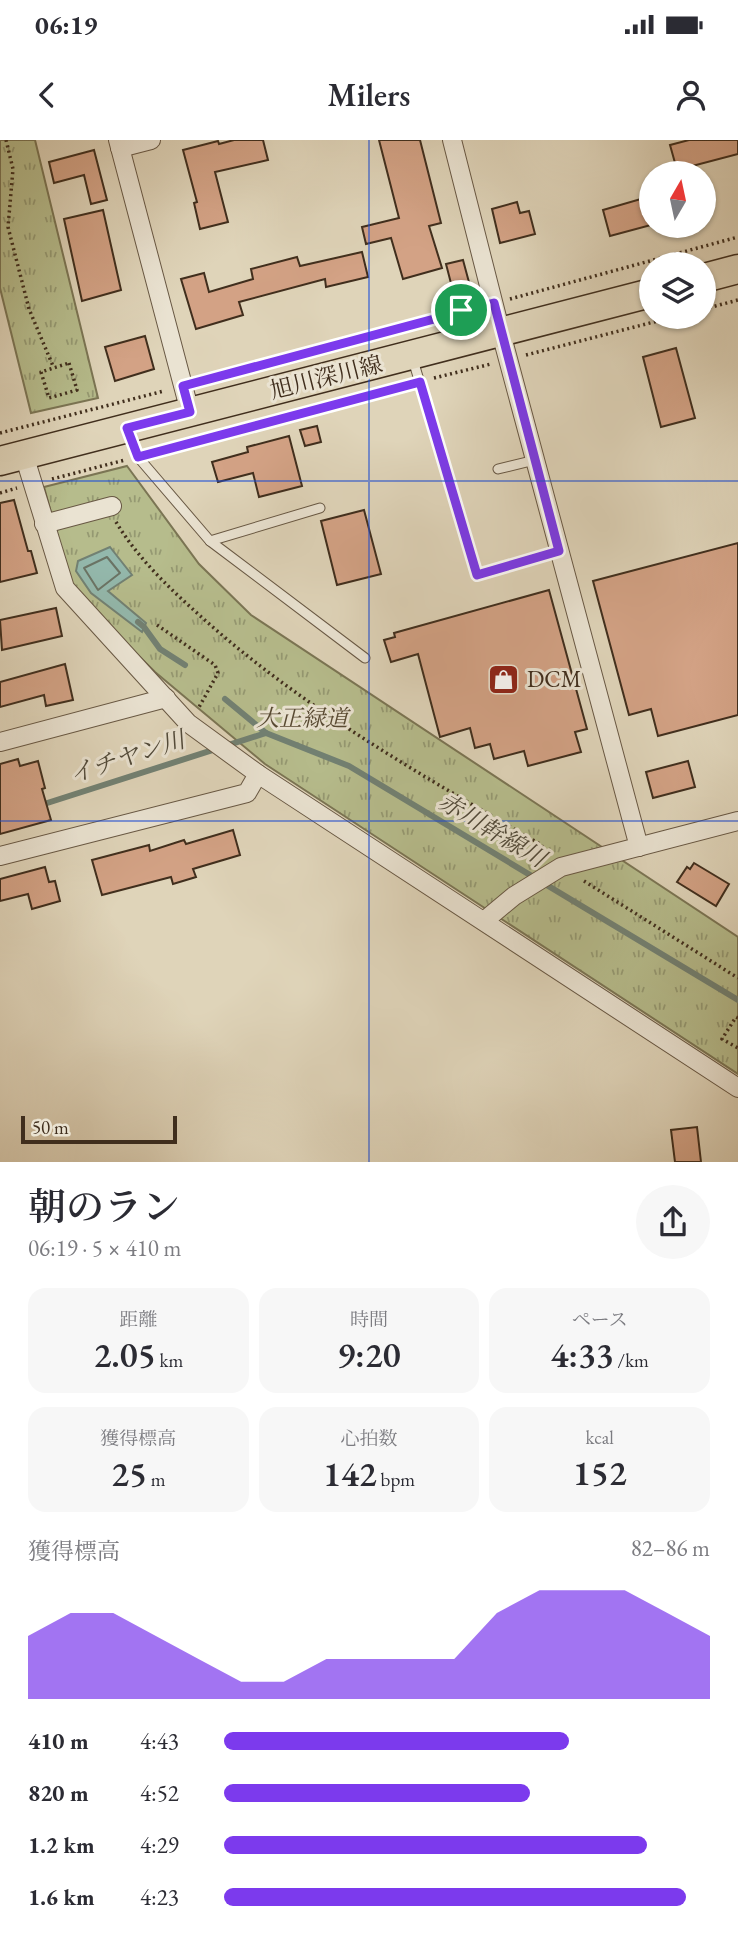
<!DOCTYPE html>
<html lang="ja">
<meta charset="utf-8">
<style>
:root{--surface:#fff;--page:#f7f7f7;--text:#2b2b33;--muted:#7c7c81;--accent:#7c3aed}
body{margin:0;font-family:"EB Garamond","Noto Serif JP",serif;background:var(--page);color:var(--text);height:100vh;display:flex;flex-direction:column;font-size:26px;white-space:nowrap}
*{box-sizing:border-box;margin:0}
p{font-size:23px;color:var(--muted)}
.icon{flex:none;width:38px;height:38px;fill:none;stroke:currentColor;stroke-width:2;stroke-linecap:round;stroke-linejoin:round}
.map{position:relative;height:1022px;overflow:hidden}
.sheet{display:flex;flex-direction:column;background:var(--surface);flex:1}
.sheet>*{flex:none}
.needle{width:46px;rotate:9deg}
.tools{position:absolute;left:639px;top:21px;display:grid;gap:14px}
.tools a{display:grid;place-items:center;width:77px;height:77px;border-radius:50%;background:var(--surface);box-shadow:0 2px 5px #0004;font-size:35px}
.scale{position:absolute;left:21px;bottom:18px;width:156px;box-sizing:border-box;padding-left:7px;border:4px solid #402e1d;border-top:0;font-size:19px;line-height:24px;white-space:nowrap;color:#402e1d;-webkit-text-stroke:5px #eae3d2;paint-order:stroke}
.pin{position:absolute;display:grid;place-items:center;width:60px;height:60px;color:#fff;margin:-30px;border:4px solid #fff;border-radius:50%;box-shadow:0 2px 7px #0007}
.round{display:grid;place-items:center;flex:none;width:74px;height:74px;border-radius:37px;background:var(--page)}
.head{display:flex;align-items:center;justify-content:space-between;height:119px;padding:0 28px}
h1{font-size:38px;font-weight:600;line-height:52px}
.stats{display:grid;grid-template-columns:repeat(3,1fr);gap:10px;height:119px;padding:7px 28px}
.stats div{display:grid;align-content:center;border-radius:18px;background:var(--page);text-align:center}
.stats b{font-size:35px;font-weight:600}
.stats small{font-size:19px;font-weight:400}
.stats p{font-size:19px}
.chart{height:196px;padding:14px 28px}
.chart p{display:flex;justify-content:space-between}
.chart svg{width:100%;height:126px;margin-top:7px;fill:var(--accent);opacity:.7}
ul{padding:0 28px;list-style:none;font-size:23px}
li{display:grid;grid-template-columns:112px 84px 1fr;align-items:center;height:52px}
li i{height:18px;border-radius:9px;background:var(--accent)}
.status{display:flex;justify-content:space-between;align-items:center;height:49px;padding:0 35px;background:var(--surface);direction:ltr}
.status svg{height:19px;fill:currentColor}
header{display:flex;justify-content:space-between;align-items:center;height:91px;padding:0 28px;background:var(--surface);font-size:32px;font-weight:600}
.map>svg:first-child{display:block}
.grass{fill:url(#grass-tufts);stroke:#7b7554;stroke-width:2}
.water{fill:#93b8ac;stroke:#728173;stroke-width:2}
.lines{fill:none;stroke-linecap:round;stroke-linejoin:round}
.shore{stroke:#6a7364;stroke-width:2}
.stream{stroke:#728173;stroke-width:6}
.building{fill:#d3a285;stroke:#402e1d;stroke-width:2}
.lane-casing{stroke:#685844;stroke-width:11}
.street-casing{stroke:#685844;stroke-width:20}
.primary-casing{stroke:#402e1d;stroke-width:31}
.path{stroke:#402e1d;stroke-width:3.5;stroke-dasharray:2 3.5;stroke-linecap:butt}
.lane{stroke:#eae3d2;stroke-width:9}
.street{stroke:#eae3d2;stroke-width:18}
.primary{stroke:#dfd4b9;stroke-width:28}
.route-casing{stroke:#fff;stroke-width:14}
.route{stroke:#7c3aed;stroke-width:9}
.grid{fill:none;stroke:#1d4ed8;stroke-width:2;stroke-opacity:0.55}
.labels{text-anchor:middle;stroke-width:6;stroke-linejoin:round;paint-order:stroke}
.street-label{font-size:23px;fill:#402e1d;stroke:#eae3d2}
.poi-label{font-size:23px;fill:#402e1d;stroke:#eae3d2;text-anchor:start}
.park-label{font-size:23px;font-style:italic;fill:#584a33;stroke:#eae3d2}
.water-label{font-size:24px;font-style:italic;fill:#514a3a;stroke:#eae3d2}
</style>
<div class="status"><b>06:19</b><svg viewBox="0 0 49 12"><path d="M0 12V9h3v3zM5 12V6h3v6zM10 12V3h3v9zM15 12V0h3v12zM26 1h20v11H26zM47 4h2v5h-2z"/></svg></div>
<header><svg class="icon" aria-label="back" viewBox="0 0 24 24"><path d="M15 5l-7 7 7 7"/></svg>Milers<svg class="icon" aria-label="person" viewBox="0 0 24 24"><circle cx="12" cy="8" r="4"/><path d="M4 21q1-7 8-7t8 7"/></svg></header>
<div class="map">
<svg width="738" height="1022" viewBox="0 0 738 1022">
<defs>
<pattern id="grass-tufts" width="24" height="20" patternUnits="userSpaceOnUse" patternTransform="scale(1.75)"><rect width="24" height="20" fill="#b6bc8c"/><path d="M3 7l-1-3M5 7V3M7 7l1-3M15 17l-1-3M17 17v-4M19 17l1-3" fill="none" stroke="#959972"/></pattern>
</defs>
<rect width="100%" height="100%" fill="#dfd4b9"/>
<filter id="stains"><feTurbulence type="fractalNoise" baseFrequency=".00286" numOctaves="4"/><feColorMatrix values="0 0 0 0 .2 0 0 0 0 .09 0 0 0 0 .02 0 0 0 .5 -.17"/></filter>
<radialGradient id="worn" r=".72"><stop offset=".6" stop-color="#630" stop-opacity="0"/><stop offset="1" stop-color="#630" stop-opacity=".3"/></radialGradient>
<g class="grass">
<path d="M0 0H35L98 258 31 273 0 148Z"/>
<path d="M127 326 199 424 251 475 738 797V934L265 624 155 532 72 450 44 347Z"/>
</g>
<path class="water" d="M110 407 132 435 108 451 146 483 142 492 91 453 76 431 78 421Z"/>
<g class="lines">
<path class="shore" d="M107 417 120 433 98 450 84 428Z"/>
<g class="stream">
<path d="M138 482 144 487 160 509 185 525"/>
<path d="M225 559 266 593 349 626 738 860"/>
<path d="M41 665 266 593"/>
</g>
</g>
<g class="building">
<path d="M234 0H263L268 20 215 32 228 82 200 89 194 63 197 62 183 10 218 1 219 4Z"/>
<path d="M379 0H420L441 83 429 86 442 128 403 139 391 98 366 104 362 87 399 78Z"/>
<path d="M689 0H738V14L677 30 670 5Z"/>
<path d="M94 10 107 60 91 64 84 35 54 43 49 22Z"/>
<path d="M651 56V85L610 96 603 70Z"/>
<path d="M517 62 520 73 529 71 535 94 500 103 492 69Z"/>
<path d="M103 70 121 150 82 161 64 79Z"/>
<path d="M362 112 368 137 326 147 325 139 239 162 243 175 196 189 181 139 204 133 209 152 253 139 251 129 297 117 300 126Z"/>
<path d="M463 120 470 146 453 151 446 124Z"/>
<path d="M145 196 154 229 115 241 105 207Z"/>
<path d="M676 208 695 278 661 287 643 217Z"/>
<path d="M317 286 321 302 305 306 300 290Z"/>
<path d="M289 296 302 346 259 357 253 333 218 342 212 322 248 312 247 307Z"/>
<path d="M14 360 28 411H31L37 433 0 442V363Z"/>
<path d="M364 370 381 434 337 445 321 381Z"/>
<path d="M738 403V575L658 596 651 569 629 575 593 441Z"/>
<path d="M549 450 587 589 575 592 581 612 528 626 524 611 494 619 490 604 475 608 470 588 440 597 418 514 391 522 384 500 395 497 394 493Z"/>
<path d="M56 468 62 496 2 510 0 480Z"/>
<path d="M65 524 73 560 46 566 44 555 0 567V542Z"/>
<path d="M18 619 20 626 38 621 45 648 42 649 51 680 0 694V624Z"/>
<path d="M688 621 695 647 653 658 646 632Z"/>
<path d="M233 690 240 715 193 729 196 737 173 744 171 737 102 755 92 720 149 705 150 711 184 700 186 704Z"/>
<path d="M694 723 729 744 716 766 677 742 687 727 690 729Z"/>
<path d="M45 727 49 742 55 741 60 761 32 769 28 754 0 761V739Z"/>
<path d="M697 987 701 1022H675L671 990Z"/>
</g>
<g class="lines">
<defs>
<g id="lane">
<path d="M413 220 477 434 559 411"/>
<path d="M129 293 138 317 210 401 320 368"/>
<path d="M498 329 535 320"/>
<path d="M210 401 365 518"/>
</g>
<g id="street">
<path d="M118 0 190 272"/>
<path d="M452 0 501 193 639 707"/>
<path d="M120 8 151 0"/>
<path d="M24 315 65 448 188 583 258 634 738 948"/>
<path d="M44 384 112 366"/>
<path d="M0 602 166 558"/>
<path d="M0 716 247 653 258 634"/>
<path d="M484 781 514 756 561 727 738 681"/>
</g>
<g id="primary">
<path d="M704 138 738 129"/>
<path d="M0 321 651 153"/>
</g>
</defs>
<use href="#lane" class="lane-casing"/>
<use href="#street" class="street-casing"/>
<use href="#primary" class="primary-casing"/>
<g class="path">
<path d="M6 0 13 29 8 87 29 169 53 226"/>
<path d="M510 159 738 97"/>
<path d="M704 169 738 160"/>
<path d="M526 215 673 177"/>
<path d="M69 223 77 250 49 258 41 232Z"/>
<path d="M434 238 491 224"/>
<path d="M202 241 475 167"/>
<path d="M0 293 164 251"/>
<path d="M153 313 406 245"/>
<path d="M52 339 125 320"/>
<path d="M0 353 17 348"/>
<path d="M116 382C137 417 167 446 197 473 299 566 421 635 540 704L548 713"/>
<path d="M157 485 215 525 218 533 198 569"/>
<path d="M584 741 738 838"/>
<path d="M738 878 736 877 722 899 738 908"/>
</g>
<use href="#lane" class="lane"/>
<use href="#street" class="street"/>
<use href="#primary" class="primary"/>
</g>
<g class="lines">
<defs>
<path id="route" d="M494 163 559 411 477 435 420 242 138 317 127 288 190 272 183 246Z"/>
</defs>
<use href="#route" class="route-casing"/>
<use href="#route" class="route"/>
</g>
<path class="grid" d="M369 0V1022M0 341H738M0 681H738"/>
<defs>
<symbol id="shop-square" viewBox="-11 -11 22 22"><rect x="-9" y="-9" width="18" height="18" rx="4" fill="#8f2418" stroke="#eae3d2"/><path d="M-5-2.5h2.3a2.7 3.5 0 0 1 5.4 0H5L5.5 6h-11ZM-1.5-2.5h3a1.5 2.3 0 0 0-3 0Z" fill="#fff"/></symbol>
</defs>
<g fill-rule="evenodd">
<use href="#shop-square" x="486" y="522" width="35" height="35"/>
</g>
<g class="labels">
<g class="street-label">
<text transform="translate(326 237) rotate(-14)" y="8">旭川深川線</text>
</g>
<g class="poi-label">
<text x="527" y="547">DCM</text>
</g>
<g class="park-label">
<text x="302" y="586">大正緑道</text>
</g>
<g class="water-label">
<text transform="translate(127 617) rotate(-18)" y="8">イチヤン川</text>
<text transform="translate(492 690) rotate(31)" y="8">赤川幹線川</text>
</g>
</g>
<rect width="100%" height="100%" filter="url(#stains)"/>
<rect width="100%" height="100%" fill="url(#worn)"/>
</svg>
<div class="tools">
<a><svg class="needle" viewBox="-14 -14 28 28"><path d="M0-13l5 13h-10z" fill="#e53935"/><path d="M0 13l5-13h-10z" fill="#7c7c81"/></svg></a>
<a><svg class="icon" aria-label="layers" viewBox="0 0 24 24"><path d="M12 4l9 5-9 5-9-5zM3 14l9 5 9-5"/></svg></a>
</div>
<div class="scale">50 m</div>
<div class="pin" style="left:461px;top:170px;background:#1e9e55"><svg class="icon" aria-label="arrive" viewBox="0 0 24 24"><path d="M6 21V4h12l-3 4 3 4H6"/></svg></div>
</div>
<section class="sheet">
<div class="head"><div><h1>朝のラン</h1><p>06:19 · 5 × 410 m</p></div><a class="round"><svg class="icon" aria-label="share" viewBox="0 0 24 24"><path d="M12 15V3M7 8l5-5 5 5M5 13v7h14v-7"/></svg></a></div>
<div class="stats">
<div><p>距離</p><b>2.05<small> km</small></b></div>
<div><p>時間</p><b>9:20</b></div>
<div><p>ペース</p><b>4:33<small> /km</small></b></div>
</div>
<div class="stats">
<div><p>獲得標高</p><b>25<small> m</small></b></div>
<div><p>心拍数</p><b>142<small> bpm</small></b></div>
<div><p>kcal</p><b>152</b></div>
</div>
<div class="chart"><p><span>獲得標高</span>82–86 m</p>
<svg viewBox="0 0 160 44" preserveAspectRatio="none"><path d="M0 44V22L10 14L20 14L30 22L40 30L50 38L60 38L70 30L80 30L90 30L100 30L110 14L120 6L130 6L140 6L150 14L160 22V44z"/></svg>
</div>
<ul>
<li><b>410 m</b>4:43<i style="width:71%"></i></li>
<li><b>820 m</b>4:52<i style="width:63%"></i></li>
<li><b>1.2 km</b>4:29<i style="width:87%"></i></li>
<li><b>1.6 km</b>4:23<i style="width:95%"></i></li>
</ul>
</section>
